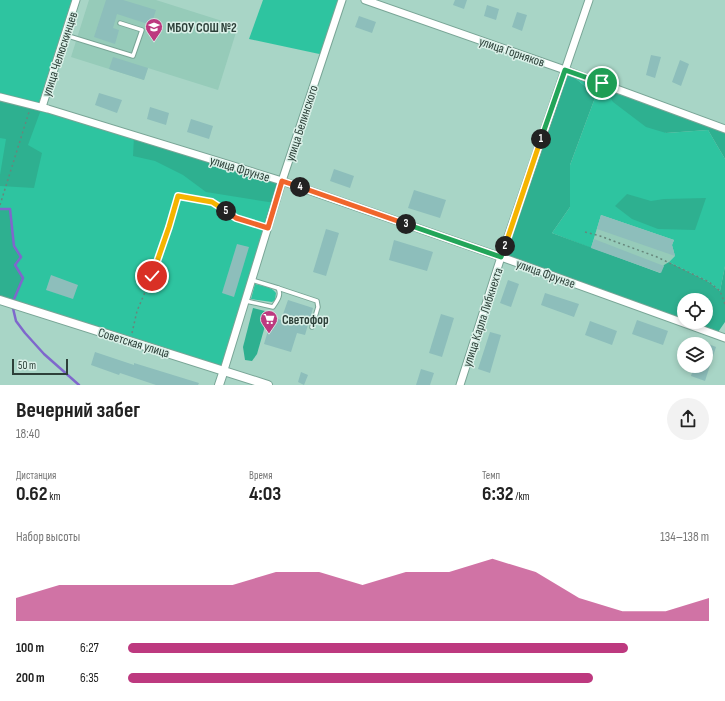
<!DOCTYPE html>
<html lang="ru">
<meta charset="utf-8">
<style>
:root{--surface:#fff;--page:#f2f2f2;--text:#222;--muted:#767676;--accent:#bd397f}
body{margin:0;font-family:"Sofia Sans Condensed",sans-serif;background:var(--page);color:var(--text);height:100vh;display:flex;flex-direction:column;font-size:15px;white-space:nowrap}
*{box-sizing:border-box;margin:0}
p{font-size:13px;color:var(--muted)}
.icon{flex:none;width:22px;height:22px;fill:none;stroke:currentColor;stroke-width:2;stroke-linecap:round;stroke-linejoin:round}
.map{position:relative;height:385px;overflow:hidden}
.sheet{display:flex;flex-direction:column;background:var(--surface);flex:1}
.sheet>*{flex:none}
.tools{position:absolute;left:677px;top:293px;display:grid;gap:8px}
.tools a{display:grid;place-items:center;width:36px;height:36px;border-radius:50%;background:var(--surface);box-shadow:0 2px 6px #0003;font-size:20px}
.scale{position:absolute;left:12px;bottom:10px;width:56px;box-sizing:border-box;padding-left:4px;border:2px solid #2d4039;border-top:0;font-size:11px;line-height:14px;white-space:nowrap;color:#2d4039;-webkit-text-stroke:3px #daf0e8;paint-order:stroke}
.pin{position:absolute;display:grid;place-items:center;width:34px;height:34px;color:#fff;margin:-17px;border:2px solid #fff;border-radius:50%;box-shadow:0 1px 4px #0007}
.km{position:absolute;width:20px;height:20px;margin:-10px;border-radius:50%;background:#222;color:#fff;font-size:11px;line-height:20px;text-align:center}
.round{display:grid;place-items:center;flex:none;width:42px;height:42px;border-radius:21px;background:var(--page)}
.overview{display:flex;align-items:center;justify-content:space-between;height:68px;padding:0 16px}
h1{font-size:22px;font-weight:700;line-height:30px}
.metrics{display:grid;grid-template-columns:repeat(3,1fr);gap:6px;height:68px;padding:4px 16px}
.metrics div{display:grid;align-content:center}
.metrics b{font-size:20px;font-weight:700}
.metrics small{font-size:11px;font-weight:400}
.metrics p{font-size:11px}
.chart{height:112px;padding:8px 16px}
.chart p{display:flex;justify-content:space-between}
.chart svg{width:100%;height:72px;margin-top:4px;fill:var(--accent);opacity:.7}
ul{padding:0 16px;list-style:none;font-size:13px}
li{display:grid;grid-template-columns:64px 48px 1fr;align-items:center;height:30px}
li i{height:10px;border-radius:5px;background:var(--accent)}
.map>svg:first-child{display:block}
.built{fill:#96cbb9}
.green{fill:#2ec4a0}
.forest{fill:#2eb090;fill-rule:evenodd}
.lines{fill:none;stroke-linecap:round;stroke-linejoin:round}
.stream{stroke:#7f67cc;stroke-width:2.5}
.building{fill:#8dbebb}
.service-casing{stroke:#79a596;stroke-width:5.5}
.minor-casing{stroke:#79a596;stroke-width:9}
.tertiary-casing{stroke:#79a596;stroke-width:10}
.path{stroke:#67877c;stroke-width:1.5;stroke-dasharray:2 3;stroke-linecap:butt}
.service{stroke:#fff;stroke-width:3.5}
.minor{stroke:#fff;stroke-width:7}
.tertiary{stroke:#fff;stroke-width:8}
.split-1-casing{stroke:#fff;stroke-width:8}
.split-2-casing{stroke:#fff;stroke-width:8}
.split-3-casing{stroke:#fff;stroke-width:8}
.split-4-casing{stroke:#fff;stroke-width:8}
.split-5-casing{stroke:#fff;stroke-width:8}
.split-6-casing{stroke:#fff;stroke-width:8}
.split-1{stroke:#22a559;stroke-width:5}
.split-2{stroke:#f5b400;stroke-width:5}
.split-3{stroke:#22a559;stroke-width:5}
.split-4{stroke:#f0652b;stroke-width:5}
.split-5{stroke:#f0652b;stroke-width:5}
.split-6{stroke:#f5b400;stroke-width:5}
.labels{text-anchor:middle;stroke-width:3;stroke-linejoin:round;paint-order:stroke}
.poi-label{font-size:13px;font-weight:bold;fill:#2d4039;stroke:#daf0e8;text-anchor:start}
.street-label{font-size:13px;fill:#2d4039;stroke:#daf0e8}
</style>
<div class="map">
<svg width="725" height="385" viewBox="0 0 725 385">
<rect width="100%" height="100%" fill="#a8d5c6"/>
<g class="built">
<path d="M89 0H156L238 26 218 90 148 68 144 80 71 57Z"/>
<path d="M601 215 674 240 672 245 675 256 664 266 661 273 591 248Z"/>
</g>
<g class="green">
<path d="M0 0H76L43 107 282 181 224 370 12 304 15 265 21 257 14 246 10 209H0Z"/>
<path d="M263 0H342L324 55 249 39Z"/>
<path d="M565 70 602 83 666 133 708 130 725 159V266L720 291 709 282 669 262 675 256 672 245 674 240 601 215 591 248 552 233 570 207V165L596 95Z"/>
<path d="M255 284C263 286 272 287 276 293L275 300 272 302 251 299Z"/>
</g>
<g class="forest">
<path d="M565 70 596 95 570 165V207L552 233 660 273 664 265 669 262 709 282 720 291 725 266V322L716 335 501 257ZM684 300H706V322H684Z"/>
<path d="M602 83 725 129V159L708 130 666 133 646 127 613 102Z"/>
<path d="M0 95 42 107 28 145 42 153 34 188 0 186V175L6 139 0 138Z"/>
<path d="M134 136 282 181 275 203 206 192 183 175 155 161 133 156Z"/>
<path d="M627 194 651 201 664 199 706 198 695 230 658 229 632 219 615 206Z"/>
<path d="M0 209H10L14 246 21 257 16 265 23 278 12 304 0 300Z"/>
<path d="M253 308 269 312 257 354 252 361 245 360 243 347Z"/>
</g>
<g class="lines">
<path class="stream" d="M0 209H10L14 246 21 257 15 265 23 278 12 304 16 321 25 333 44 354 79 385"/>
</g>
<g class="building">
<path d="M106 0H123L156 10 151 25 117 14 113 28 119 30 115 44 94 37Z"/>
<path d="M455 0H467L464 9 453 5Z"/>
<path d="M487 5 499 9 496 20 484 16Z"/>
<path d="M517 12 527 15 522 31 512 27Z"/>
<path d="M359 16 376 22 372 33 355 27Z"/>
<path d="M651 55 661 57 655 78 646 75Z"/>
<path d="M113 57 148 68 144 80 109 69Z"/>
<path d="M680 60 689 64 681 86 672 82Z"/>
<path d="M99 93 122 100 117 113 95 105Z"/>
<path d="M150 107 169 113 166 125 147 119Z"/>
<path d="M191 119 213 126 209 139 187 132Z"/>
<path d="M334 169 354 176 350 188 330 181Z"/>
<path d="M414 190 446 200 440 218 408 208Z"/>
<path d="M601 215 674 240 672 245 675 256 597 229Z"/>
<path d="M326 229 339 233 326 276 313 272Z"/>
<path d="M594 239 664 266 661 273 591 248Z"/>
<path d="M394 240 433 252 427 271 389 260Z"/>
<path d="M237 244 249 247 234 297 222 293Z"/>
<path d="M51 275 78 285 73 299 46 290Z"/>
<path d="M508 280 519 284 511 307 500 303Z"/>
<path d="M545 293 579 304 574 317 541 305Z"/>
<path d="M288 300 313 308 305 335 297 333 291 352 264 344 272 317 281 320Z"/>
<path d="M441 314 454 318 442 357 429 353Z"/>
<path d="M637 320 668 331 663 345 632 334Z"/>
<path d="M590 321 617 331 612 345 585 335Z"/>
<path d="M490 332 501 335 490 373 478 369Z"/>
<path d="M706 343 716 347 705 381 691 376 694 366H706Z"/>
<path d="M95 352 134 365V363L199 383 198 385H156L120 373 119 375 91 365Z"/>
<path d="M421 369 434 373 430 385H416Z"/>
<path d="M301 372 308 375 304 385 298 382Z"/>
</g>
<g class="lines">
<defs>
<g id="service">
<path d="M65 35 133 56 142 30 120 23"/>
<path d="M278 288 317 301 318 307 312 327"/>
<path d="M246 301 273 307C277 301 282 295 278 288L252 280"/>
</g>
<g id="minor">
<path d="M365 0 565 70 725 129"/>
<path d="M0 97 48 109 282 181 501 257 725 338"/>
<path d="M42 107 76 0"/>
<path d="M224 370 282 181 342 0"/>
<path d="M460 385 501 257 589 0"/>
</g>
<g id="tertiary">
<path d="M0 300 268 385"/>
<path d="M219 385 224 370"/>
</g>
</defs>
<use href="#service" class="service-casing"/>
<use href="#minor" class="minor-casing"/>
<use href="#tertiary" class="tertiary-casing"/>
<g class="path">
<path d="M0 205 29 112"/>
<path d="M585 232 600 236 657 257 709 282 720 291 725 304"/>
<path d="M132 333 137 311 152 276 169 227 177 196 212 202 236 218 261 226"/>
</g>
<use href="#service" class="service"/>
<use href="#minor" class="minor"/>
<use href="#tertiary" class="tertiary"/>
</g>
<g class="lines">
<defs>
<path id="split-1" d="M541 139 565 70 602 83"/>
<path id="split-2" d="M505 246 541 139"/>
<path id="split-3" d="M406 224 501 257 505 246"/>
<path id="split-4" d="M300 187 406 224"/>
<path id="split-5" d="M226 211 236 218 268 228 282 181 300 187"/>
<path id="split-6" d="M152 276 169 227 178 196 212 202 226 211"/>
</defs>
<use href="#split-1" class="split-1-casing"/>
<use href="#split-2" class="split-2-casing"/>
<use href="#split-3" class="split-3-casing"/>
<use href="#split-4" class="split-4-casing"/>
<use href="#split-5" class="split-5-casing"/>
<use href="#split-6" class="split-6-casing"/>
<use href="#split-1" class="split-1"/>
<use href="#split-2" class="split-2"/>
<use href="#split-3" class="split-3"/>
<use href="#split-4" class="split-4"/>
<use href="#split-5" class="split-5"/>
<use href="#split-6" class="split-6"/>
</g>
<defs>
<symbol id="school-pin" viewBox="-11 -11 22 30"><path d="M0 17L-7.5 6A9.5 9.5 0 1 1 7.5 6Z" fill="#bd397f" stroke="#daf0e8"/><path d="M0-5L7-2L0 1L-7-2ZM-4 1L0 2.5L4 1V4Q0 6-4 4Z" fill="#fff"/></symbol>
<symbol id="supermarket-pin" viewBox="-11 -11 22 30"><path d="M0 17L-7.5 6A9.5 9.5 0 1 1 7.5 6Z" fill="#bd397f" stroke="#daf0e8"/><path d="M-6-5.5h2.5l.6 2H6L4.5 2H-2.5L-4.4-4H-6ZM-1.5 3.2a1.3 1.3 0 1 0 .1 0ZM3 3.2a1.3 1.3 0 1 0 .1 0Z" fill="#fff"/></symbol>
</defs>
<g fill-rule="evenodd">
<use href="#school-pin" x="144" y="17" width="20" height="27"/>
<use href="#supermarket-pin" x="259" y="309" width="20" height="27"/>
</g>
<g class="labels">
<g class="poi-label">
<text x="167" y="32">МБОУ СОШ №2</text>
<text x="282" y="324">Светофор</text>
</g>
<g class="street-label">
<text transform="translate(512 51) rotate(19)" y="5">улица Горняков</text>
<text transform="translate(59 54) rotate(-72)" y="5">улица Челюскинцев</text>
<text transform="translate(301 123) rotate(-72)" y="5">улица Белинского</text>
<text transform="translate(240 168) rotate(17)" y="5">улица Фрунзе</text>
<text transform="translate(546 273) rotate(20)" y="5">улица Фрунзе</text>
<text transform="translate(482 317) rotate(-72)" y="5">улица Карла Либкнехта</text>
<text transform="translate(134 342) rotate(17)" y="5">Советская улица</text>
</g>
</g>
</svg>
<div class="tools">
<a><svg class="icon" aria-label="locate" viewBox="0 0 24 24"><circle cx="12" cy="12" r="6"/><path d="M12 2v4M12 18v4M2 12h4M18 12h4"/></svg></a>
<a><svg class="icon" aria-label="layers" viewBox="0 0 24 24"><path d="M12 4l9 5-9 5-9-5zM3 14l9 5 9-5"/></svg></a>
</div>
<div class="scale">50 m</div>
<div class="pin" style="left:602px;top:83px;background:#1e9e55"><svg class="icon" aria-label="arrive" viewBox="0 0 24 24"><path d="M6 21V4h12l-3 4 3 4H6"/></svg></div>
<div class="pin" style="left:152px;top:276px;background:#d93025"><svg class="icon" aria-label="check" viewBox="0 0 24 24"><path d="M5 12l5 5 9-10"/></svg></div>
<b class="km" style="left:541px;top:139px">1</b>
<b class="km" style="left:505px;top:246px">2</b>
<b class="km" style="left:406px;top:224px">3</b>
<b class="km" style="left:300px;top:187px">4</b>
<b class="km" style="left:226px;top:211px">5</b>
</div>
<section class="sheet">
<div class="overview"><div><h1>Вечерний забег</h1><p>18:40</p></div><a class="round"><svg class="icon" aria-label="share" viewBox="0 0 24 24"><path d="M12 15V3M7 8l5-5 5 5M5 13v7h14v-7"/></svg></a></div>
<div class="metrics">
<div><p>Дистанция</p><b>0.62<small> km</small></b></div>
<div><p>Время</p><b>4:03</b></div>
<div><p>Темп</p><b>6:32<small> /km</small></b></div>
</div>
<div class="chart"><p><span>Набор высоты</span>134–138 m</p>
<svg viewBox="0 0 160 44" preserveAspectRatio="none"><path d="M0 44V30L10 22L20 22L30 22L40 22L50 22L60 14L70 14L80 22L90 14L100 14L110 6L120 14L130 30L140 38L150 38L160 30V44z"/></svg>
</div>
<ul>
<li><b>100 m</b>6:27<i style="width:86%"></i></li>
<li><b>200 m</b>6:35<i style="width:80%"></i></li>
</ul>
</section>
